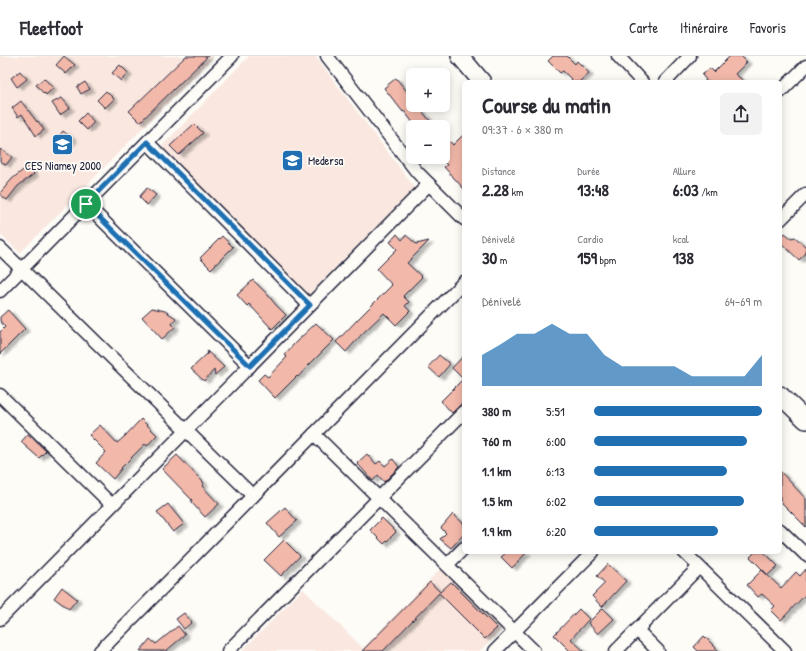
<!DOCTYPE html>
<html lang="fr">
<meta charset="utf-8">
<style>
:root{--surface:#fff;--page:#f2f2f3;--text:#2b2b33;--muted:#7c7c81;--line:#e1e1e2;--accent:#1f6fb2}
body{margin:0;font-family:"Patrick Hand",sans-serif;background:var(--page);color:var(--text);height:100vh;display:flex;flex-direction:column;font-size:15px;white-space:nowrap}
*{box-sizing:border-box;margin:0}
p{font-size:13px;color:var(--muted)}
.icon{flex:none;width:22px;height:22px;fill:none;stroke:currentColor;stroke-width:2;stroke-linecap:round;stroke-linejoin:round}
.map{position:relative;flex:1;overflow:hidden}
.side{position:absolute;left:462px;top:24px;width:320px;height:474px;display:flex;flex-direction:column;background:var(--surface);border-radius:6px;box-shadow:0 2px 10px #0003}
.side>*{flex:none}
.controls{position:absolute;left:406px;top:12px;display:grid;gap:8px}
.controls a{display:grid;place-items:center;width:44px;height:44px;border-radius:6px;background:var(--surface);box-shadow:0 2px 10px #0003;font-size:20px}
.pin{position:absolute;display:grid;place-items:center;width:34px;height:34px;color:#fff;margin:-17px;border:2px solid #fff;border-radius:50%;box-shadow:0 1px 4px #0007}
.round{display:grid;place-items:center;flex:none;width:42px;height:42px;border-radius:6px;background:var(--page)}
.headline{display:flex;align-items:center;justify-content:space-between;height:68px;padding:0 20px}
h1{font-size:22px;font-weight:700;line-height:30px}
.metrics{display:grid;grid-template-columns:repeat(3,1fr);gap:6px;height:68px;padding:4px 20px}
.metrics div{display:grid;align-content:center}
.metrics b{font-size:17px;font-weight:700}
.metrics small{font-size:11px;font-weight:400}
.metrics p{font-size:11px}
.chart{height:112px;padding:8px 20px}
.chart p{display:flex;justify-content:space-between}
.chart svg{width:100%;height:72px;margin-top:4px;fill:var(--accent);opacity:.7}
ul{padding:0 20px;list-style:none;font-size:13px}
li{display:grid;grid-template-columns:64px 48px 1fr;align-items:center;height:30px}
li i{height:10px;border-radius:5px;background:var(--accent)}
header{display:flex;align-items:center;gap:24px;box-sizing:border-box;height:56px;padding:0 20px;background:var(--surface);border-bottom:1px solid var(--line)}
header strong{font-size:19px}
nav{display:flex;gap:22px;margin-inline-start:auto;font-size:14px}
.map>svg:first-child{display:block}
.built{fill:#fae8e0}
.building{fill:#f2b8aa;stroke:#22223b;filter:url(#shadow)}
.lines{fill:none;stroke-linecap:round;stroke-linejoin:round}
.street-casing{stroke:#22223b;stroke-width:15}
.secondary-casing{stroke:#22223b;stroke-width:20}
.street{stroke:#fdfcf7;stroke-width:12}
.secondary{stroke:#fdfcf7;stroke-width:17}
.route-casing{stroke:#fff;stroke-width:8}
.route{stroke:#1f6fb2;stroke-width:5}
.labels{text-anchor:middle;stroke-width:3.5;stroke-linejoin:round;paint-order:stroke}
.poi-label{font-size:12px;fill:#22223b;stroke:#fdfcf7;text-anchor:start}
</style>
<header>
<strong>Fleetfoot</strong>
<nav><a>Carte</a><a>Itinéraire</a><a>Favoris</a></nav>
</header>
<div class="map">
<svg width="806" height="595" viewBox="0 0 806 595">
<defs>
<filter id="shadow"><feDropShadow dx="4.5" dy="2.5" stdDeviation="1" flood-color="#0004"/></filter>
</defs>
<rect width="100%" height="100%" fill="#fdfcf7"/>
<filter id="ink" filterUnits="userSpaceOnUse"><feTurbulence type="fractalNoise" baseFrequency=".025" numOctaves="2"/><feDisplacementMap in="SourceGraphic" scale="8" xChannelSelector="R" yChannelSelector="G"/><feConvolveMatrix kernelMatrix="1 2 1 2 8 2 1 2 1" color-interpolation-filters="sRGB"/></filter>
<g filter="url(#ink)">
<g class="built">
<path d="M0 0H214L20 197 0 178Z"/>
<path d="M249 0H315L415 132 308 239 161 91Z"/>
<path d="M440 513 501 573 480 595H242L303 533 363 592Z"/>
</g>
<g class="building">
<path d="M64 0 75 9 66 18 56 9Z"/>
<path d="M186 0H208L140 66 129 55Z"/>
<path d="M553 0H567L575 8 577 5 589 17 579 26H574L563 15 560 17 548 5Z"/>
<path d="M730 0H741L747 6 735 18 745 26H704L706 24 702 19 710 12 714 16Z"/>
<path d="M120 9 128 17 121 25 112 17Z"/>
<path d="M20 15 27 23 17 31 11 22Z"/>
<path d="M44 22 53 32 46 39 45 37 44 38 36 29Z"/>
<path d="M396 22 413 43V49H417L435 71H419L415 67 414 68 404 55 403 56 384 32Z"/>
<path d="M85 26 90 33 81 38 77 31Z"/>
<path d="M106 35 114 43 105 52 97 44Z"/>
<path d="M61 42H62L70 52 60 59 52 47Z"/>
<path d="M21 45 37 66 38 65 44 74 36 80 22 58 18 61 12 52Z"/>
<path d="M86 57 94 66 87 74 78 65Z"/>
<path d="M194 68 203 77 179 99 170 90Z"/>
<path d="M63 75 73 83 65 92 55 85Z"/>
<path d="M464 78V133L444 111 447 109 443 105V88L448 84 453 89Z"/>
<path d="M0 93 12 101 6 109 0 105Z"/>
<path d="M28 110 34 118 18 130 7 144 0 139V137L12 123Z"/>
<path d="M147 132 156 139 147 149 139 141Z"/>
<path d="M785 177 791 182 795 181 806 191V197L799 204 780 186V183Z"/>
<path d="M397 178 402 184 406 179 416 188 429 185 407 207 422 221 403 240 409 246 405 250 410 255 396 269 384 257 363 277 346 296 336 286 359 262 392 229 377 213 397 193 390 186Z"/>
<path d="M222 180 233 191 211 213 200 202Z"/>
<path d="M253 224 267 238 276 249 286 259 272 273 249 248 247 250 237 239Z"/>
<path d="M152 252 165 255 176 262 172 268 175 271 162 283 142 261Z"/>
<path d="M8 254 25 273 0 298V276L5 271 0 265V261Z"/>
<path d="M316 267 334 284 308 310 298 321 297 320 275 342 258 324 264 318 268 321 287 301 284 299 295 287Z"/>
<path d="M207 295 224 311 215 319 214 314 204 325 191 313 208 297Z"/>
<path d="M439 299 450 308 439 321 428 311Z"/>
<path d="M464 299V345L452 357 441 345 463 323 452 312Z"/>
<path d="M141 363 157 379 147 390 145 388 121 412H122L113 423 96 407 106 396 89 379 100 369 117 387 124 381Z"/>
<path d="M28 378 46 395 39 402 21 386Z"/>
<path d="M367 398 376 408 380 405 385 410 393 403 399 411 384 426 378 419 373 425 357 407Z"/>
<path d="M177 399 204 427 202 430 219 448 205 461 191 446 192 444 162 413Z"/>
<path d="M780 415 806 443V471L780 445Z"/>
<path d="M168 448 184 468 173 476 157 456Z"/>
<path d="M285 451 297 465 279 481 267 467Z"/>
<path d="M453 458 464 468V478L451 492 440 483 446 477 441 472Z"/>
<path d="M382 462 396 476 384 488 370 474Z"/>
<path d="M284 484 300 500 281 520 264 504Z"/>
<path d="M507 496H527L512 512 501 501Z"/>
<path d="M755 496H764L778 510 768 519 750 501Z"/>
<path d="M608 508 626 525 602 551 592 540 605 527 597 520Z"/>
<path d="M806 513V538L781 564 771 554 775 550 762 538 758 541 747 529 762 514 781 532 796 516 800 520Z"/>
<path d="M430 526 440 536 451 526 497 572 485 583 439 537 383 595H362Z"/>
<path d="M62 531 77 543 69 553 54 542Z"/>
<path d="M603 552 614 563 598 578 588 567Z"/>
<path d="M579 553 589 563 571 583 584 595H570L554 579Z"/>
<path d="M184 557 192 566 184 573 176 563Z"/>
<path d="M178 570 185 579 166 595H140L150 583 156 588Z"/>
<path d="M704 580 719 595H698L694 591Z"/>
</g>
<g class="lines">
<defs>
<g id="street">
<path d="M327 0 417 116 464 163"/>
<path d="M618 0 642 26"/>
<path d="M665 26 690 0"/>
<path d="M780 36 806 10"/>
<path d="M147 86 309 249"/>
<path d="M86 148 250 310"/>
<path d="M780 164 806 138"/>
<path d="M0 192 253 440"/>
<path d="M0 235 232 0"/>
<path d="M0 339 112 449"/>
<path d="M314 378 534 595"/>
<path d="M780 474 806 499"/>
<path d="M684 496 785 595"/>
<path d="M447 509 464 492"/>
<path d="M0 563 429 128"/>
<path d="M637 574 658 595"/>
<path d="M100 595 464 226"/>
<path d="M228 595 464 356"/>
<path d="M495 595 593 496"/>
<path d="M616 595 699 511"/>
</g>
<g id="secondary">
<path d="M460 0 482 26"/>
<path d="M780 339 806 364"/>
</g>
</defs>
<use href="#street" class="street-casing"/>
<use href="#secondary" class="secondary-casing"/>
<use href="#street" class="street"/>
<use href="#secondary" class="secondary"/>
</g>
</g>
<g class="lines" filter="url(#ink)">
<defs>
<path id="route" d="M147 86 310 249 250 310 86 148Z"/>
</defs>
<use href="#route" class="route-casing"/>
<use href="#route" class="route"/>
</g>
<defs>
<symbol id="school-square" viewBox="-11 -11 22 22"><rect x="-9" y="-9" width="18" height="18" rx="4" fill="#1f6fb2" stroke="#fdfcf7"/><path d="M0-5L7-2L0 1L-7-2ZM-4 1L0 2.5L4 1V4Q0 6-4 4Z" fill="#fff"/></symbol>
</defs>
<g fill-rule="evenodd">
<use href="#school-square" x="50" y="76" width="25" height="25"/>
<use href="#school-square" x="280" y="92" width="25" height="25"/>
</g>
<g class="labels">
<g class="poi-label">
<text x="308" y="109">Medersa</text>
<text x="63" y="114" text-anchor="middle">CES Niamey 2000</text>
</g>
</g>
</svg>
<div class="controls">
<a>+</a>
<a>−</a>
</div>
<div class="pin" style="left:86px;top:148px;background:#1e9e55"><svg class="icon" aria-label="arrive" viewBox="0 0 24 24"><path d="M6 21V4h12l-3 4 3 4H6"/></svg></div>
<section class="side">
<div class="headline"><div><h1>Course du matin</h1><p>09:37 · 6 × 380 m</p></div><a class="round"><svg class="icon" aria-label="share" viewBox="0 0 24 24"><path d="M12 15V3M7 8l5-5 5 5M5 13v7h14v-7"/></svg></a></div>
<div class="metrics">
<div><p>Distance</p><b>2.28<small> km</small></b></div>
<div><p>Durée</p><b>13:48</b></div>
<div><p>Allure</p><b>6:03<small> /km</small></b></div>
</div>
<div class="metrics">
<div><p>Dénivelé</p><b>30<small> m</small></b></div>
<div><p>Cardio</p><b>159<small> bpm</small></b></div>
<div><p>kcal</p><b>138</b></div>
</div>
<div class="chart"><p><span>Dénivelé</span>64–69 m</p>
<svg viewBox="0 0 160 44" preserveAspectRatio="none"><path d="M0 44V25L10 19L20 12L30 12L40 6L50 12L60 12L70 25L80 32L90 32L100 32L110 32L120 38L130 38L140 38L150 38L160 25V44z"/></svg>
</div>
<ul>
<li><b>380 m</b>5:51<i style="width:100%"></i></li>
<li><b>760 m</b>6:00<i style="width:91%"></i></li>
<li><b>1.1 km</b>6:13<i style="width:79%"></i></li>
<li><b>1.5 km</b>6:02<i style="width:89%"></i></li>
<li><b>1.9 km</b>6:20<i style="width:74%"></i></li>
</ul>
</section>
</div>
